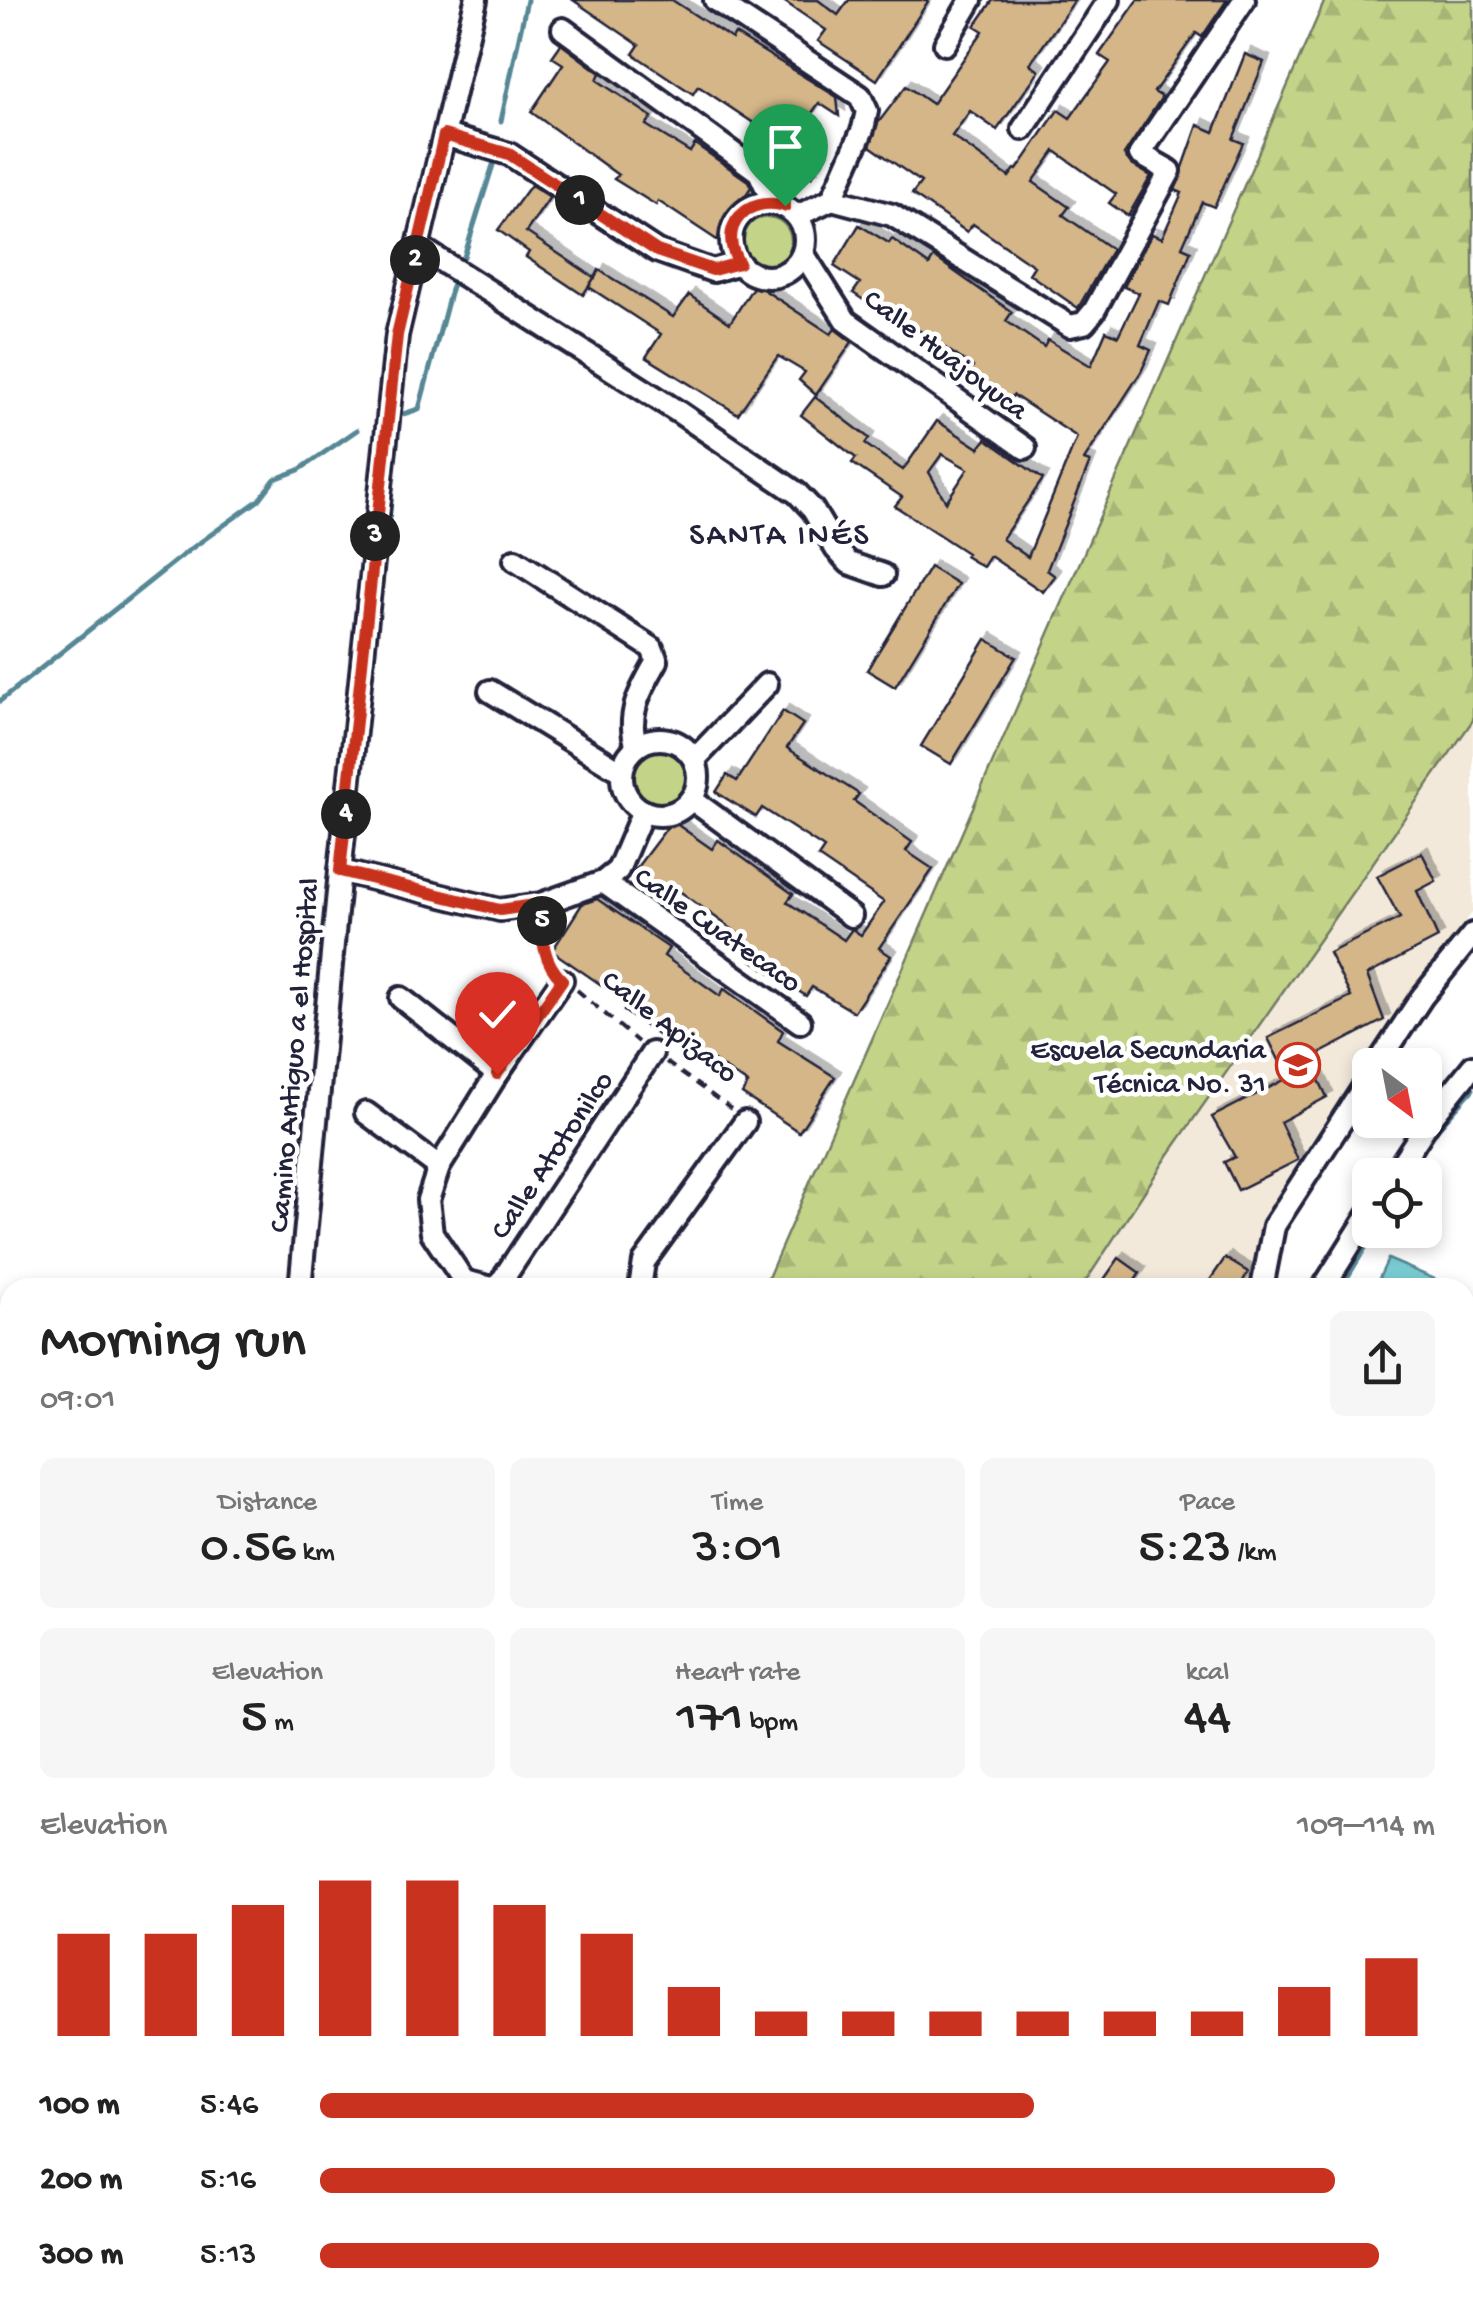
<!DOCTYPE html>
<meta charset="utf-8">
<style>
:root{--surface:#fff;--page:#f6f6f6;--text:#222;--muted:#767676;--accent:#c8321e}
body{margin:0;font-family:"Gochi Hand",sans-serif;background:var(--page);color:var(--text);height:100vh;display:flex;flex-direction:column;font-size:38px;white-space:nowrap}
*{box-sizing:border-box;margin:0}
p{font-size:32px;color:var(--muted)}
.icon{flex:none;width:55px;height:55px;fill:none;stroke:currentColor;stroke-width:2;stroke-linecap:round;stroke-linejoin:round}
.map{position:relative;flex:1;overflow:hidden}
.drawer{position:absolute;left:0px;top:1278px;width:1475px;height:1038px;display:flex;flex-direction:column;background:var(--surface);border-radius:30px 30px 0 0;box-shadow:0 5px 15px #0003}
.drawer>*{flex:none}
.needle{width:65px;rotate:148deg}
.tools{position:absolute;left:1352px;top:1048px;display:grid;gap:20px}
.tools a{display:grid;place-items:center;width:90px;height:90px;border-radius:15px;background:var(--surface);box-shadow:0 5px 15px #0003;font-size:50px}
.pin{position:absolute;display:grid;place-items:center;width:85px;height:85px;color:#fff;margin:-102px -42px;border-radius:50% 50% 50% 0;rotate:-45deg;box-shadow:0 0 10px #0007}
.pin .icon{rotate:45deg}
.km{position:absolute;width:50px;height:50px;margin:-25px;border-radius:50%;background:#222;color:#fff;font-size:28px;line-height:50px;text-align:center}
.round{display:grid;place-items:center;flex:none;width:105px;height:105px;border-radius:15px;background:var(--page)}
.overview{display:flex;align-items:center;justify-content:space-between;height:170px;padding:0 40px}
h1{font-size:55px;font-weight:600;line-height:75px}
.stats{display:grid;grid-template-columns:repeat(3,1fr);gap:15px;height:170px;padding:10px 40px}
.stats div{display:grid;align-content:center;border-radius:15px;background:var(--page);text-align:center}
.stats b{font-size:50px;font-weight:600}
.stats small{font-size:28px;font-weight:400}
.stats p{font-size:28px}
.chart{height:280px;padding:20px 40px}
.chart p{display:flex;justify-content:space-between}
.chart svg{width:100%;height:180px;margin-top:10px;stroke:var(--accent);stroke-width:6}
ul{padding:0 40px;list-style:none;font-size:32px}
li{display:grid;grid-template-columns:160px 120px 1fr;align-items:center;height:75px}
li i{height:25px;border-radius:12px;background:var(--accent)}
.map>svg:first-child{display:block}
.built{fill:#f2e9db}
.green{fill:#c3d489;stroke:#727b62;stroke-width:2.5}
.forest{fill:url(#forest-firs);stroke:#727b62;stroke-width:2.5}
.water{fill:#79cbd1;stroke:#568795;stroke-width:2.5}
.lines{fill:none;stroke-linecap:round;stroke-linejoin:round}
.stream{stroke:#568795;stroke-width:5}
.building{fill:#d4b688;stroke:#22223b;stroke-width:2.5;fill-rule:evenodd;filter:url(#shadow)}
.minor-casing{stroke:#22223b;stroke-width:28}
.path{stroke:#22223b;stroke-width:4;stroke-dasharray:10 8;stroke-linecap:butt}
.minor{stroke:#fff;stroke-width:20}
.route-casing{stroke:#fff;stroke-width:20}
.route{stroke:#c8321e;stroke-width:12}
.labels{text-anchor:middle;stroke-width:9;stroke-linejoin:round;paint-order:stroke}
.street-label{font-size:30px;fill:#22223b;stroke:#fff}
.poi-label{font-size:30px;fill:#22223b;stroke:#fff;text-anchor:end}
.neighbourhood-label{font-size:32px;letter-spacing:2.5px;fill:#22223b;stroke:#fff}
</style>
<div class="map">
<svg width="1473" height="2313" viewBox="0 0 1473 2313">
<defs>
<pattern id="forest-firs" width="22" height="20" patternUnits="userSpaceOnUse" patternTransform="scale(2.5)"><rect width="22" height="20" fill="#c3d489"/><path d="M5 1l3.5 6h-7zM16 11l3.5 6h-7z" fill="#a7b677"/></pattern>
<filter id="shadow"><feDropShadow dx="6" dy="-6" stdDeviation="0" flood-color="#0004"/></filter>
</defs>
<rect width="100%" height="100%" fill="#fff"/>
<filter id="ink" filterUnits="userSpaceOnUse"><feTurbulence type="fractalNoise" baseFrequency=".01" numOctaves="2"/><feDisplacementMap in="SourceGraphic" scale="20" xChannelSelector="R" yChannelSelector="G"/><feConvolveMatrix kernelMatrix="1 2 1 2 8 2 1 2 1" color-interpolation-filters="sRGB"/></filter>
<g filter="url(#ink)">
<path class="built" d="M1473 720V912L1423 976 1265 1220 1262 1266 1248 1287 1082 1288 1169 1154Z"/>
<g class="green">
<circle cx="767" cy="241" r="24"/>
<circle cx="661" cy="775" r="29"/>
</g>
<path class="forest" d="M1325 0H1473V720L1169 1154 1082 1287H764Z"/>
<g class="water">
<path d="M1388 1259 1437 1280 1434 1287H1375Z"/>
<path d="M1466 1407 1473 1409V1496L1465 1507Z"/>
<path d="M1465 1533 1473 1535V1627L1465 1640Z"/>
</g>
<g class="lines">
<g class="stream">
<path d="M501 121 527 0"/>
<path d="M464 257 493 165"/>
<path d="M403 414 419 409 452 286"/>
<path d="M0 701 188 551 259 500 275 479 299 470 357 430"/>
<path d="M1410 1175 1433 1134 1473 1089"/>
<path d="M1341 1288 1376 1230"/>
<path d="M0 1758 10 1751"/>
</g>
</g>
<g class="building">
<path d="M573 0H672L732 39 735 34 837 97 839 116 819 103 793 140 823 159 812 177 751 138 758 126 698 86 693 94 633 54 639 45Z"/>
<path d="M782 0H818L838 15 849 0H929L877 80 818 41 826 30Z"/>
<path d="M993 0H1075L1030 64 1039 71 997 130 970 111 952 136 1009 177 1015 169 1017 170 1058 110 1070 118 1110 62 1099 55 1138 0H1227L1202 37 1196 33 1154 92 1162 97 1124 155 1132 165 1151 176 1128 216 1109 203 1116 194 1055 151 1033 182 1069 207 1063 215 1112 249 1078 308 1029 274 1034 266 973 224 967 232 912 194 921 182 870 146 878 123 906 86 932 104 983 31 975 26Z"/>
<path d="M561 44 600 73 597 80 652 117 646 125 690 152 695 144 748 181 751 187 717 240 658 201 656 205 614 179 618 175 531 112 563 64 552 57Z"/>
<path d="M1245 54 1264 62 1233 139 1243 143 1214 207 1202 202 1182 247 1191 251 1169 305 1159 301 1140 345 1151 350 1141 372 1084 460 1090 462 1047 570 1055 576 1043 592 990 556 983 567 965 556 967 553 895 506 902 497 852 463 856 458 801 415 815 397 869 438 865 444 903 470 937 421 979 448 986 439 1043 479 1002 539 1028 557 1077 437 1013 395 1010 400 970 373 973 367 895 314 892 319 853 293 860 283 834 266 859 225 889 243 892 239 929 265 934 257 1012 312 1006 321 1044 347 1048 340 1091 366 1106 331 1118 336 1139 293 1124 287 1132 270 1152 234 1162 238 1182 193 1175 190 1198 125 1214 132ZM942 454 968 469 946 502 929 472Z"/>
<path d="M531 185 550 197 526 232 595 278 599 270 673 317 689 295 730 323 755 284 831 334 835 329 852 342 816 395 799 380 805 372 778 356 738 414 646 357 661 334 589 287 594 278 583 295 526 257 529 252 498 230Z"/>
<path d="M930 567 958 584 895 687 867 670Z"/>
<path d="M986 639 1016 657 951 764 921 746Z"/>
<path d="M783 711 803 724 787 748 859 794 854 801 912 842 906 851 933 869 879 948 891 956 854 1012 812 987 806 996 750 959 758 948 678 890 669 903 631 875 672 821 712 849 718 840 793 894 787 902 844 940 852 929 861 935 884 902 818 857 824 848 762 808 756 817 716 792 727 775 737 781Z"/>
<path d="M1422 853 1436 881 1417 891 1438 938 1367 975 1384 1020 1309 1059 1327 1097 1280 1122 1298 1160 1238 1190 1224 1162 1235 1157 1212 1117 1288 1078 1268 1038 1351 997 1329 953 1400 918 1377 876Z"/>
<path d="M597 899 669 948 664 956 720 996 724 989 783 1031 778 1041 835 1077 799 1132 742 1094 748 1084 688 1044 682 1052 624 1011 629 1004 552 951 582 904Z"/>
<path d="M1119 1258 1140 1273 1130 1288H1098Z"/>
<path d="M1225 1258 1248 1272 1239 1288H1223L1210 1280Z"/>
</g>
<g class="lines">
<defs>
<g id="minor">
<path d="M715 0 860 96 867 111 863 129 832 199 797 216"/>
<path d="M563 29 759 172 773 203"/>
<path d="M945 44 971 0"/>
<path d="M1023 129 1109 0"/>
<path d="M445 135 509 154 657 251 713 271 739 263"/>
<path d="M832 199 892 215 1070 326 1084 323 1094 311 1170 171 1140 154 1244 0"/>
<circle cx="768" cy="240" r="37"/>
<path d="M418 246 680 413 797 493 813 510 836 549 849 563 883 575"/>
<path d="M803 253 846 321 1025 448"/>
<path d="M515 560 652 648 657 661C641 689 625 715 637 747"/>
<path d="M490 691 622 772"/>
<circle cx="660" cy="777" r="38"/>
<path d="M695 759 767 684"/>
<path d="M691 799 851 916"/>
<path d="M340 871 500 910 541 904 603 882 618 870 643 811"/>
<path d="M603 882 800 1022"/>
<path d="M401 998 497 1074"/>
<path d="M1377 1065 1422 997 1473 934"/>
<path d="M366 1113 439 1167"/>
<path d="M1394 1175 1431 1118 1473 1066"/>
<path d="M300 1288 340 871 397 335 476 0"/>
<path d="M492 1288 464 1281 432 1233 428 1200 439 1167 497 1074 562 980"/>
<path d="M497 1288 652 1053"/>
<path d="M640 1288 644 1262 745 1122"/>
<path d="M1262 1288 1274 1226 1370 1077"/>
<path d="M1323 1288 1370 1213"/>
<path d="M0 1607 10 1610"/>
<path d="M1465 1719 1473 1720"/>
<path d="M0 1875 10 1881"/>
<path d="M1465 1899 1473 1890"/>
<path d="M0 1915 10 1898"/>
<path d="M0 2276 10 2263"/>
<path d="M1431 2305 1473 2306"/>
<path d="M736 2308 748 2313"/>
<path d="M318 2313 326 2305"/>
<path d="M1000 2313 1008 2305"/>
<path d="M1193 2313 1199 2305"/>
</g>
</defs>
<use href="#minor" class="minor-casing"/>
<g class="path">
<path d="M542 924 543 947 551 968"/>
<path d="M577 990 638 1042"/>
<path d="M666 1062 731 1109"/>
</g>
<use href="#minor" class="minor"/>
</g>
</g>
<g class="lines" filter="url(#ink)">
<defs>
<path id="route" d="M497 1074 562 980C540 959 542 932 541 904L500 910 340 871 397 335 444 135 509 154 657 251 713 270 739 263C716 227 747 195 785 206"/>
</defs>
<use href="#route" class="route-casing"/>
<use href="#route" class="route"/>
</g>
<defs>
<symbol id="school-ring" viewBox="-11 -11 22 22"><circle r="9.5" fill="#fff" stroke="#c8321e" stroke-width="1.5"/><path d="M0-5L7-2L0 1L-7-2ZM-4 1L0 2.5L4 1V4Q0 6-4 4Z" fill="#c8321e"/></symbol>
</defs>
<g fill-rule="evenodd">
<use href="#school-ring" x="1273" y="1040" width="50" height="50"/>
</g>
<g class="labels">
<g class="street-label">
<text transform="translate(947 353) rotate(37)" y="10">Calle Huajoyuca</text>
<text transform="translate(719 928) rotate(35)" y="10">Calle Cuatecaco</text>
<text transform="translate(671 1025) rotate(38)" y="10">Calle Apizaco</text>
<text transform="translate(292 1055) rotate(-85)" y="10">Camino Antiguo a el Hospital</text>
<text transform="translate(550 1154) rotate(-56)" y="10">Calle Atotonilco</text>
</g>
<g class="poi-label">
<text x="1266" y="1058">Escuela Secundaria<tspan x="1266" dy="34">Técnica No. 31</tspan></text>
</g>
<g class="neighbourhood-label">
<text x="780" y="543">SANTA INÉS</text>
</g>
</g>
</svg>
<div class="tools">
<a><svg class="needle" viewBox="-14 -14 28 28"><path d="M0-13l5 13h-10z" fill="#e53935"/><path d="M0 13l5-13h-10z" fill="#767676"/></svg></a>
<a><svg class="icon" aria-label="locate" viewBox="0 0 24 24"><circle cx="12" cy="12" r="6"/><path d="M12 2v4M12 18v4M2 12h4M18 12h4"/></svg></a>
</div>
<div class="pin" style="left:785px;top:206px;background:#1e9e55"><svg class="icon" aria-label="arrive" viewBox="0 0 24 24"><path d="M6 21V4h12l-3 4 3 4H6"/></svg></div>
<div class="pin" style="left:497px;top:1074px;background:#d93025"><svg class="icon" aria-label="check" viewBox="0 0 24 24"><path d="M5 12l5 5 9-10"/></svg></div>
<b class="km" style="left:580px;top:200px">1</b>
<b class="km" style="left:415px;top:260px">2</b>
<b class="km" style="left:375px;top:536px">3</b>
<b class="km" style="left:346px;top:814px">4</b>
<b class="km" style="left:542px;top:921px">5</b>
<section class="drawer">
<div class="overview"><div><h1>Morning run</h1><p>09:01</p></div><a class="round"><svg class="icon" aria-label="share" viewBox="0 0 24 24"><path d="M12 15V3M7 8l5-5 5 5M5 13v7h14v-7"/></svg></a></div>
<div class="stats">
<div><p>Distance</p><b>0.56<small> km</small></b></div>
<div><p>Time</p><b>3:01</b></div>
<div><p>Pace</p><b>5:23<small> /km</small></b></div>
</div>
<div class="stats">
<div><p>Elevation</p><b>5<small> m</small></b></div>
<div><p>Heart rate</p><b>171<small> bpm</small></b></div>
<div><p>kcal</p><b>44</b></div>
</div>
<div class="chart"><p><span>Elevation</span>109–114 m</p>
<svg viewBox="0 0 160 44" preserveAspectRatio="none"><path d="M5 44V19M15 44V19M25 44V12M35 44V6M45 44V6M55 44V12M65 44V19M75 44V32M85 44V38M95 44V38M105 44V38M115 44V38M125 44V38M135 44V38M145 44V32M155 44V25"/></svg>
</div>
<ul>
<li><b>100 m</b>5:46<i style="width:64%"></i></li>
<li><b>200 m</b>5:16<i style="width:91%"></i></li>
<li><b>300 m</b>5:13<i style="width:95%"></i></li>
</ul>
</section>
</div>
